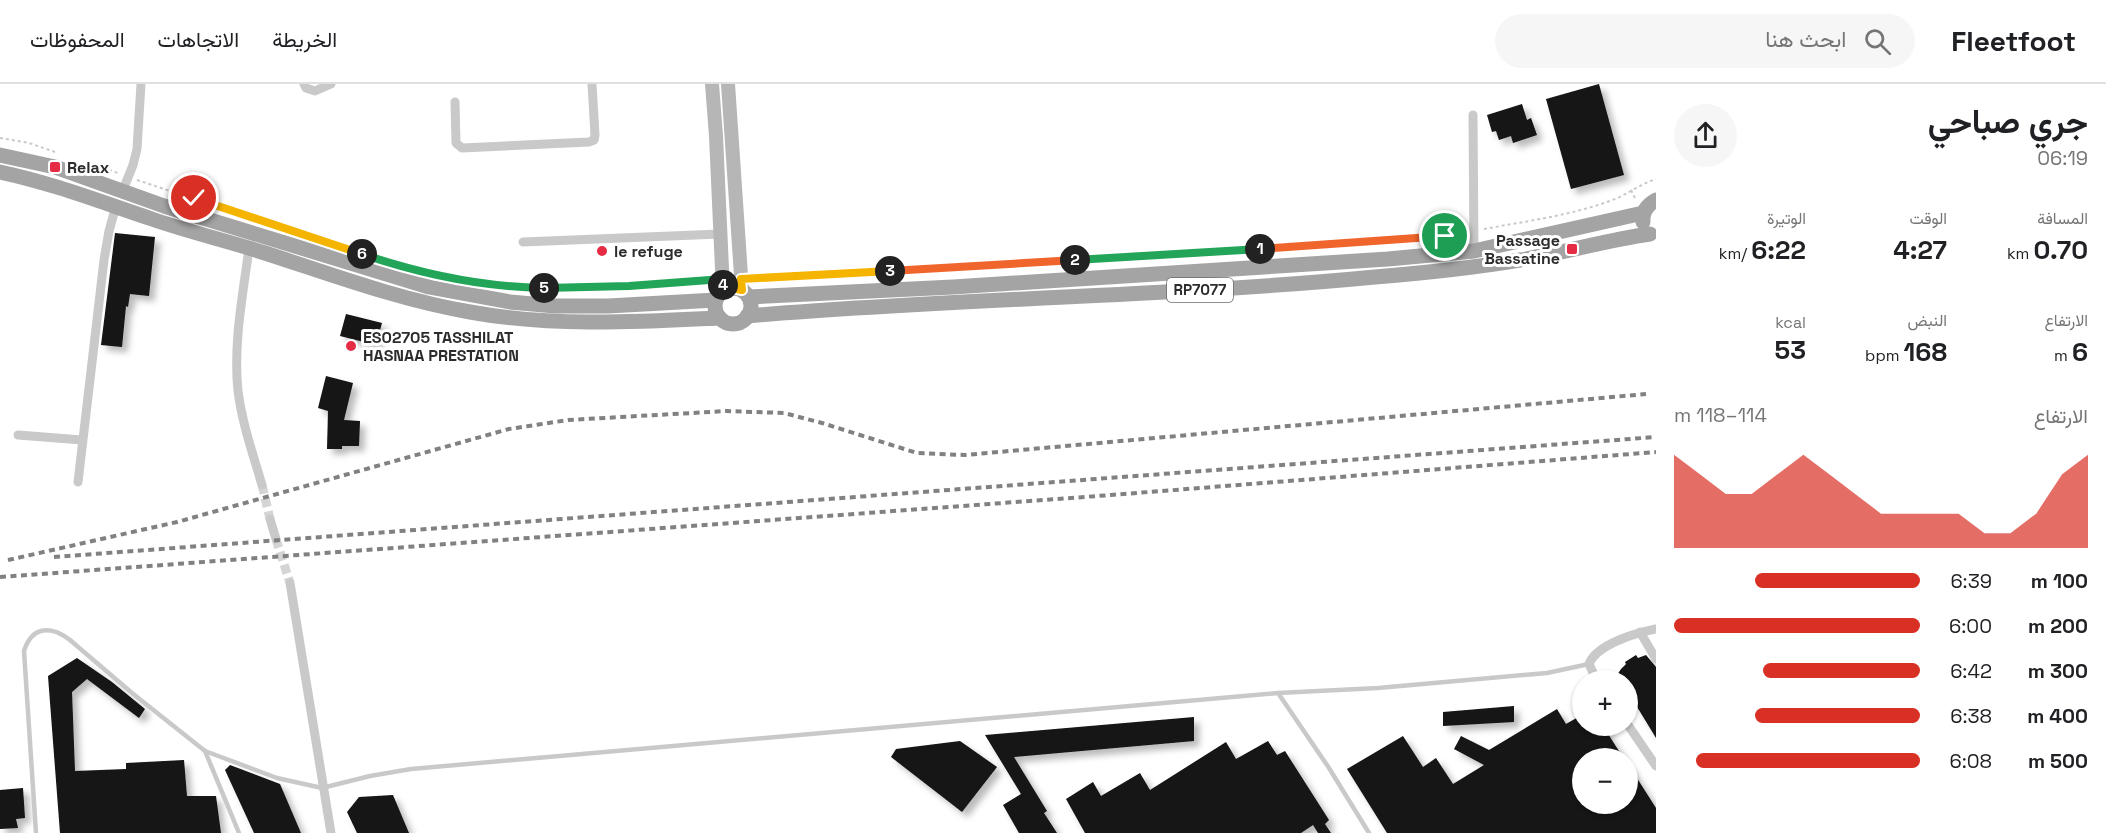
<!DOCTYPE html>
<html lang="ar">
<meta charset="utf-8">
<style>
:root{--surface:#fff;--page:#f6f6f6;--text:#202124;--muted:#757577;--line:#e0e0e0;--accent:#d93025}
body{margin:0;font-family:"Space Grotesk",Vazirmatn,sans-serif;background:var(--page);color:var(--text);direction:rtl;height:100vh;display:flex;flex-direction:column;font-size:22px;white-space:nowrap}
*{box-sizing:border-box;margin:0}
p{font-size:20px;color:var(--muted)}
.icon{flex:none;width:33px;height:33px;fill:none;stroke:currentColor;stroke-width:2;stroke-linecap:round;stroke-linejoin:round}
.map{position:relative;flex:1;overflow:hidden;direction:ltr}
.panel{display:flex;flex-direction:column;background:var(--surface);width:450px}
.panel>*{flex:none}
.tools{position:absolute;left:1572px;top:586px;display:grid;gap:12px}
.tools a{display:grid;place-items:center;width:66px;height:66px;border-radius:50%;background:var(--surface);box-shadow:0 2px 4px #0004;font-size:30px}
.pin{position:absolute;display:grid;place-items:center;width:51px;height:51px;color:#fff;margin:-26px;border:3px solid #fff;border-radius:50%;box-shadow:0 2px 6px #0007}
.km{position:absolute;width:30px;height:30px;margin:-15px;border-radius:50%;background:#222;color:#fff;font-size:16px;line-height:30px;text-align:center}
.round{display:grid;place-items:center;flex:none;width:63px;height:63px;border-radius:32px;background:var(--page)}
.headline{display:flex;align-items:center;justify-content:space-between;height:102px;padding:0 18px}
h1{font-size:33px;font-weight:700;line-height:45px}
.metrics{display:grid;grid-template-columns:repeat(3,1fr);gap:9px;height:102px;padding:6px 18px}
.metrics div{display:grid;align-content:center}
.metrics b{font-size:26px;font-weight:700}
.metrics small{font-size:16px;font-weight:400}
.metrics p{font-size:16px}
.chart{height:168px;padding:12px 18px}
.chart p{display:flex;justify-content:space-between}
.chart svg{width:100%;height:108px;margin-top:6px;fill:var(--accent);opacity:.7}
ul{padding:0 18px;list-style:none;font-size:20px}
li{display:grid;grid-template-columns:96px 72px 1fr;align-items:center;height:45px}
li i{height:15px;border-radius:8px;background:var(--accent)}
header{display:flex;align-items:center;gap:36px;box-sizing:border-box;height:84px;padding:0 30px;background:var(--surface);border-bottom:2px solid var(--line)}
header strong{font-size:28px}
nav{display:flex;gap:33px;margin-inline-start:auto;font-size:21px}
.search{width:420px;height:54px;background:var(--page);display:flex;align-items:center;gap:15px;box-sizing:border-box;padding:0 21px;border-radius:33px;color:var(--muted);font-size:22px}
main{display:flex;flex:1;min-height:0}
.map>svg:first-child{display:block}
.building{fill:#131313;filter:url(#shadow)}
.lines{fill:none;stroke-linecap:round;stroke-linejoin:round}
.street-tunnel{stroke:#d5d5d5;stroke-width:9;stroke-dasharray:9 4.5;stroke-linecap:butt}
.path{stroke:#c9c9c9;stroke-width:2;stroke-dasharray:3 3;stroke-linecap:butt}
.lane{stroke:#c9c9c9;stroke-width:4.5}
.street{stroke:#c9c9c9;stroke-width:9}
.secondary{stroke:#b6b6b6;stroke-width:14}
.primary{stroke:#a4a4a4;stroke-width:15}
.rail{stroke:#818181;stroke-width:4;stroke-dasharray:6 4.5;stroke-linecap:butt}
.split-1-casing{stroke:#fff;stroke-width:12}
.split-2-casing{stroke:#fff;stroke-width:12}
.split-3-casing{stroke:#fff;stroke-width:12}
.split-4-casing{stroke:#fff;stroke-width:12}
.split-5-casing{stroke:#fff;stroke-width:12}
.split-6-casing{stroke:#fff;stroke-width:12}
.split-7-casing{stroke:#fff;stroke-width:12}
.split-1{stroke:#f0652b;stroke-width:8}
.split-2{stroke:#22a559;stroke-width:8}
.split-3{stroke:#f0652b;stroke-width:8}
.split-4{stroke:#f5b400;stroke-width:8}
.split-5{stroke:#22a559;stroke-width:8}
.split-6{stroke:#22a559;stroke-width:8}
.split-7{stroke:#f5b400;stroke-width:8}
.poi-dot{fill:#e62b45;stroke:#fff;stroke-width:2}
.labels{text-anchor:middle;stroke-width:6;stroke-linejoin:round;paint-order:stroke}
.shield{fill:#fff;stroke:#6b6b6b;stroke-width:1.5}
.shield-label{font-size:15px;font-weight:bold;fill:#2c2c2c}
.poi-label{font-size:16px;font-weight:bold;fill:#2c2c2c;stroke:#fff;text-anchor:start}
</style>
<header>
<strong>Fleetfoot</strong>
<div class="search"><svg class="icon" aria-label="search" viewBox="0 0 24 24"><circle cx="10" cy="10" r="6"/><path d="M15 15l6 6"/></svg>ابحث هنا</div>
<nav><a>الخريطة</a><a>الاتجاهات</a><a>المحفوظات</a></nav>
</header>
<main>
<section class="panel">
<div class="headline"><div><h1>جري صباحي</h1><p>06:19</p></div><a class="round"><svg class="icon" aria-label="share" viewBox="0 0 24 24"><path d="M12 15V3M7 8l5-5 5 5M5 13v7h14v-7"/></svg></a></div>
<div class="metrics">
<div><p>المسافة</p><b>0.70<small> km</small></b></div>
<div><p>الوقت</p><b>4:27</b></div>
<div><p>الوتيرة</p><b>6:22<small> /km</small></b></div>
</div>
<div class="metrics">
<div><p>الارتفاع</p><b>6<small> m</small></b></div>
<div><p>النبض</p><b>168<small> bpm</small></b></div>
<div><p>kcal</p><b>53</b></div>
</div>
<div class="chart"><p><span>الارتفاع</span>114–118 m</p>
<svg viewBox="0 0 160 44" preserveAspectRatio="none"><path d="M0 44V6L10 14L20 22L30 22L40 14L50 6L60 14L70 22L80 30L90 30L100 30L110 30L120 38L130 38L140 30L150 14L160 6V44z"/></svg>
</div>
<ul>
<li><b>100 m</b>6:39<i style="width:67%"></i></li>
<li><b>200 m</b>6:00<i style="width:100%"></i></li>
<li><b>300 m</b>6:42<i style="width:64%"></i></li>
<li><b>400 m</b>6:38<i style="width:67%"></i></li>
<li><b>500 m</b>6:08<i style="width:91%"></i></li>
</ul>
</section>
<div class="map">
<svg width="1656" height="749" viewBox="0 0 1656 749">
<defs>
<filter id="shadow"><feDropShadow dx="5.5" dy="5.5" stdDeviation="3" flood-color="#0004"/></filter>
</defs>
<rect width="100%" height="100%" fill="#fff"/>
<g class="building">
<path d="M1599 0 1624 91 1571 105 1546 15Z"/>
<path d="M1522 20 1527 36 1531 34 1537 51 1513 59 1511 52 1499 56 1496 47 1492 48 1487 31Z"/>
<path d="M115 149 155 153 149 212 130 210 128 223 126 222 122 263 101 261Z"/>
<path d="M346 230 382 239 376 261 340 252Z"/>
<path d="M326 292 353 299 344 336 360 337 359 362H342V365H327L328 327 318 324Z"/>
<path d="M1636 571 1638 574 1646 571 1656 583V654L1628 608V597H1613L1621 585 1626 580 1625 578Z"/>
<path d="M77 574 112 598 145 625 139 634 87 595 72 608 75 687 126 685V679L184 676 187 712H216L221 749H60L48 592Z"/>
<path d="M1514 622V638L1443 642V628Z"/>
<path d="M1557 625 1566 640 1580 632 1582 642H1586L1589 647 1598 642H1603L1624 675H1582V720H1628V680L1656 724V749H1387L1347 685 1403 652 1423 683 1436 674 1453 700 1484 681 1454 665 1461 652 1489 666Z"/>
<path d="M1194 633V657L1014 673 1047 727 1044 729 1057 749H1019L1003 721 1021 710 985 651Z"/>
<path d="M960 657 997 683 962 728 891 673 896 665Z"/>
<path d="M1268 657 1277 671 1285 667 1329 736 1325 740 1331 749H1318L1313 741 1301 749H1085L1066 715 1093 698 1101 712 1140 689 1150 706 1226 658 1236 675Z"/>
<path d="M230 681 280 700 301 749H254L225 686Z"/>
<path d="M23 704 25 734 16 735 18 744 0 745V706Z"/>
<path d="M393 711 409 749H357L347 728 359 713Z"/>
</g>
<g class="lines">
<g class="street-tunnel">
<path d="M262 401 270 435"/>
<path d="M276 455 290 499"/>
</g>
<g class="path">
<path d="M0 54 29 59 55 68"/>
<path d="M92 80 118 89"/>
<path d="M137 96 243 131"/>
<path d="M1631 106 1636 116"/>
<path d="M1484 145C1527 137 1574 131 1615 115 1629 109 1641 100 1656 95"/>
<path d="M754 194 1396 157 1464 149"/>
<path d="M503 202 578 205 709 196"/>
</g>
<g class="lane">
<path d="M1278 609 1329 684 1369 749"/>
<path d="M205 667 239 749"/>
<path d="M36 749 24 567C32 542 51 541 70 556L132 609 205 667 277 694 322 704 370 692 411 685 1278 609 1378 604 1547 589 1589 580"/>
</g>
<g class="street">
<path d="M304 0 306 4 315 7 331 0"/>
<path d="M455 18 456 59 462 64 589 58 594 56 595 51 592 0"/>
<path d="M1473 31 1474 167"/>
<path d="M123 106 133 81 137 65 141 0"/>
<path d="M523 158 720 150"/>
<path d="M249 164C243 211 233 259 238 307 242 339 253 370 262 401"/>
<path d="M18 351 82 356"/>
<path d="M78 398 104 176 109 147 116 122"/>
<path d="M270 435 276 455"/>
<path d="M290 499 331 749"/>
<path d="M1640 548 1656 575"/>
<path d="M1597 597 1589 580C1597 560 1636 549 1656 545"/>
<path d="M1628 641 1656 682"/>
</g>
<g class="secondary">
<path d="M712 0 716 52 723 207"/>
<path d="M728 0 742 206"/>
</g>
<g class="primary">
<path d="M0 71 55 83 164 122 429 203 510 218 555 222H608L716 216"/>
<path d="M0 88C52 99 101 118 152 135 189 148 228 157 265 169 333 191 400 216 470 228 553 243 636 238 720 234"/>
<path d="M1643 138C1642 128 1647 121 1656 116"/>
<circle cx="733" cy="222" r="18"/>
<path d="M749 213 953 203 1388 175 1474 167 1643 129"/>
<path d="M747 232C956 214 1166 213 1375 193 1423 189 1472 184 1520 176 1564 169 1606 156 1650 150"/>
</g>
<g class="rail">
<path d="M54 473 1656 353"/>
<path d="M8 476 177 438 509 345 568 336 727 327 784 329 822 339 917 369 965 371 1646 310"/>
<path d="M0 493 1111 411 1656 368"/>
</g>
</g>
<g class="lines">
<defs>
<path id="split-1" d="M1260 165 1445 152"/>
<path id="split-2" d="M1075 176 1260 165"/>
<path id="split-3" d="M890 187 1075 176"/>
<path id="split-4" d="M723 201V207L732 204 742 206 741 195 890 187"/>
<path id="split-5" d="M544 204 629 202 723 195V201"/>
<path id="split-6" d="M362 170C421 190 482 203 544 204"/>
<path id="split-7" d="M194 114 362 170"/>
</defs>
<use href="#split-1" class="split-1-casing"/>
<use href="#split-2" class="split-2-casing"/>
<use href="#split-3" class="split-3-casing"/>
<use href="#split-4" class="split-4-casing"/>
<use href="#split-5" class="split-5-casing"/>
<use href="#split-6" class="split-6-casing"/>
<use href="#split-7" class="split-7-casing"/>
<use href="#split-1" class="split-1"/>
<use href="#split-2" class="split-2"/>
<use href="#split-3" class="split-3"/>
<use href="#split-4" class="split-4"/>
<use href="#split-5" class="split-5"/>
<use href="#split-6" class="split-6"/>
<use href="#split-7" class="split-7"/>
</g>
<g class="poi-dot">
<rect x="49" y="77" width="12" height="12" rx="3"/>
<rect x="1566" y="159" width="12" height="12" rx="3"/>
<circle cx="602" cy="167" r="6"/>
<circle cx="351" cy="262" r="6"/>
</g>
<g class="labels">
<rect class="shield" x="1167" y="194" width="66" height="24" rx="4.5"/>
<g class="shield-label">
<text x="1200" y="211">RP7077</text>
</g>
<g class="poi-label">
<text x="67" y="89">Relax</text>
<text x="1560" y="162" text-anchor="end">Passage<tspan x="1560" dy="18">Bassatine</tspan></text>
<text x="614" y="173">le refuge</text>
<text x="363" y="259">ES02705 TASSHILAT<tspan x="363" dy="18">HASNAA PRESTATION</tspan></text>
</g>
</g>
</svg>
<div class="tools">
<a>+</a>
<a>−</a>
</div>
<div class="pin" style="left:1445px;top:152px;background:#1e9e55"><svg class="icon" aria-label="arrive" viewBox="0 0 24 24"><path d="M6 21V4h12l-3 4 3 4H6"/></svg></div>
<div class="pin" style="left:194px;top:114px;background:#d93025"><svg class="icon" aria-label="check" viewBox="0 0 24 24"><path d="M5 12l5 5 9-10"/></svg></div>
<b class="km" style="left:1260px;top:165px">1</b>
<b class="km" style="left:1075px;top:176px">2</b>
<b class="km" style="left:890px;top:187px">3</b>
<b class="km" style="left:723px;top:201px">4</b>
<b class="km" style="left:544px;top:204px">5</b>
<b class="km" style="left:362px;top:170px">6</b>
</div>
</main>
